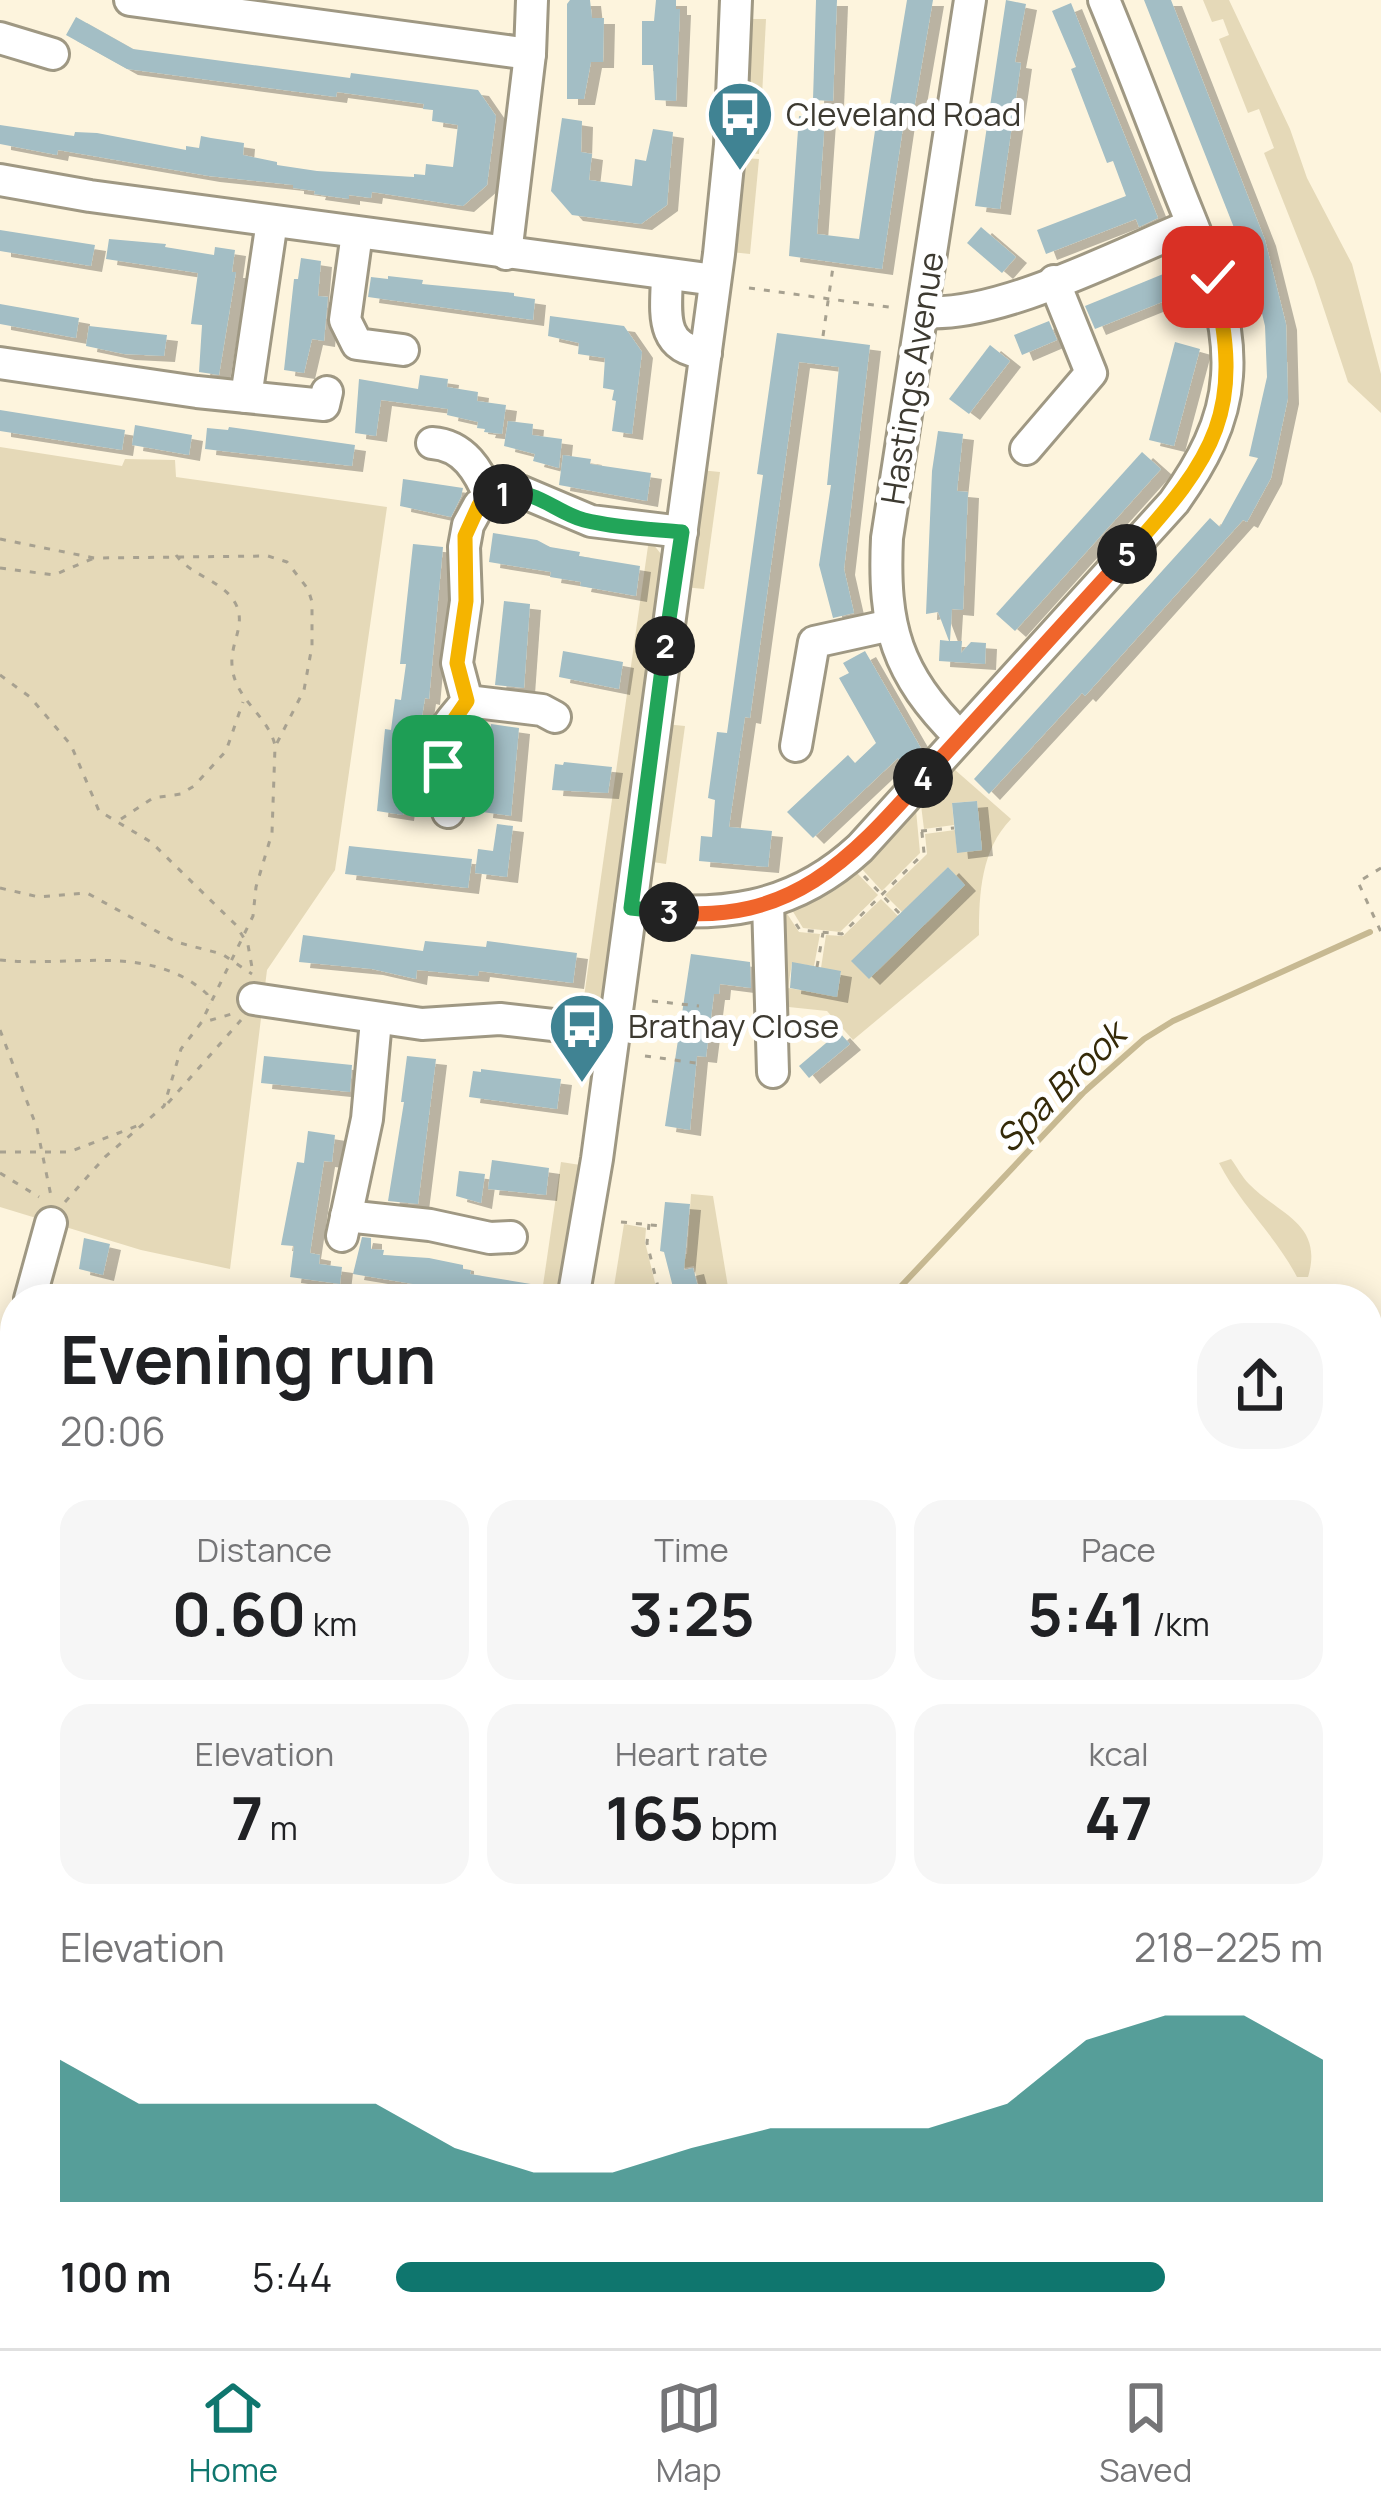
<!DOCTYPE html>
<meta charset="utf-8">
<style>
:root{--surface:#fff;--page:#f6f6f6;--text:#202124;--muted:#757577;--line:#e0e0e0;--accent:#0f766e}
body{margin:0;font-family:Manrope,sans-serif;background:var(--page);color:var(--text);height:100vh;display:flex;flex-direction:column;font-size:45px;white-space:nowrap}
*{box-sizing:border-box;margin:0}
p{font-size:39px;color:var(--muted)}
.icon{flex:none;width:66px;height:66px;fill:none;stroke:currentColor;stroke-width:2;stroke-linecap:round;stroke-linejoin:round}
.map{position:relative;flex:1;overflow:hidden}
.details{position:absolute;left:0px;top:1284px;width:1383px;height:1065px;display:flex;flex-direction:column;background:var(--surface);border-radius:48px 48px 0 0;box-shadow:0 6px 30px #0003}
.details>*{flex:none}
.pin{position:absolute;display:grid;place-items:center;width:102px;height:102px;color:#fff;margin:-51px;border-radius:24px;box-shadow:0 6px 18px #0006}
.km{position:absolute;width:60px;height:60px;margin:-30px;border-radius:50%;background:#222;color:#fff;font-size:33px;line-height:60px;text-align:center}
.round{display:grid;place-items:center;flex:none;width:126px;height:126px;border-radius:48px;background:var(--page)}
.headline{display:flex;align-items:center;justify-content:space-between;height:204px;padding:0 60px}
h1{font-size:66px;font-weight:700;line-height:90px}
.figures{display:grid;grid-template-columns:repeat(3,1fr);gap:18px;height:204px;padding:12px 60px}
.figures div{display:grid;align-content:center;border-radius:30px;background:var(--page);text-align:center}
.figures b{font-size:60px;font-weight:700}
.figures small{font-size:33px;font-weight:400}
.figures p{font-size:33px}
.chart{height:336px;padding:24px 60px}
.chart p{display:flex;justify-content:space-between}
.chart svg{width:100%;height:216px;margin-top:12px;fill:var(--accent);opacity:.7}
ul{padding:0 60px;list-style:none;font-size:39px}
li{display:grid;grid-template-columns:192px 144px 1fr;align-items:center;height:90px}
li i{height:30px;border-radius:15px;background:var(--accent)}
.tab-bar{display:flex;justify-content:space-around;align-items:center;height:168px;border-top:3px solid var(--line);background:var(--surface);font-size:33px;color:var(--muted)}
.tab-bar a{display:grid;justify-items:center;gap:6px}
.tab-bar .selected{color:var(--accent)}
.map>svg:first-child{display:block}
.green{fill:#e5d9b8}
.lines{fill:none;stroke-linecap:round;stroke-linejoin:round}
.stream{stroke:#c7b992;stroke-width:6}
.building{fill:#a3bec5;filter:url(#shadow)}
.minor-casing{stroke:#9f9883;stroke-width:36}
.path{stroke:#a7a190;stroke-width:3;stroke-dasharray:6 9;stroke-linecap:butt}
.minor{stroke:#fff;stroke-width:30}
.split-1-casing{stroke:#fff;stroke-width:24}
.split-2-casing{stroke:#fff;stroke-width:24}
.split-3-casing{stroke:#fff;stroke-width:24}
.split-4-casing{stroke:#fff;stroke-width:24}
.split-5-casing{stroke:#fff;stroke-width:24}
.split-6-casing{stroke:#fff;stroke-width:24}
.split-1{stroke:#f5b400;stroke-width:15}
.split-2{stroke:#22a559;stroke-width:15}
.split-3{stroke:#22a559;stroke-width:15}
.split-4{stroke:#f0652b;stroke-width:15}
.split-5{stroke:#f0652b;stroke-width:15}
.split-6{stroke:#f5b400;stroke-width:15}
.labels{text-anchor:middle;stroke-width:10;stroke-linejoin:round;paint-order:stroke}
.poi-label{font-size:33px;fill:#3d3a31;stroke:#fff;text-anchor:start}
.street-label{font-size:33px;fill:#3d3a31;stroke:#fff}
.water-label{font-size:36px;font-style:italic;fill:#352a08;stroke:#fff}
</style>
<div class="map">
<svg width="1381" height="2348" viewBox="0 0 1381 2348">
<defs>
<filter id="shadow"><feDropShadow dx="11" dy="6" stdDeviation="0" flood-color="#0004"/></filter>
</defs>
<rect width="100%" height="100%" fill="#fdf4dd"/>
<g class="green">
<path d="M1203 0H1229L1290 129 1307 178 1352 264 1381 374V413L1348 382 1314 279 1264 153 1274 148 1259 109 1248 113 1219 39 1229 35 1223 19 1212 22Z"/>
<path d="M747 19H766L759 154 739 152Z"/>
<path d="M744 158 759 159 750 254 731 252 737 181 742 180Z"/>
<path d="M0 447 122 466 125 459 175 460 176 477 387 507 335 870 267 970 230 1269 141 1250 0 1207Z"/>
<path d="M700 470 720 472 704 589 684 587Z"/>
<path d="M649 539 665 559 605 1003 591 1016 581 1018Z"/>
<path d="M665 724 685 726 666 864 646 861Z"/>
<path d="M954 769 1011 819C981 850 979 893 979 935L853 1040 827 1011 779 1006 773 916 786 912 799 932 820 934 814 966 792 963 788 988 837 996 841 972 821 968 826 935 843 936 881 899 898 916 964 885 948 867 902 912 885 895 927 854 925 834 955 830 957 852 982 850 977 801 952 803 954 825 924 829 921 805Z"/>
<path d="M916 810 920 853 882 891 862 869Z"/>
<path d="M857 873 878 895 840 932 803 928 792 910 834 891Z"/>
<path d="M1231 1159C1237 1167 1242 1177 1249 1184 1279 1215 1324 1223 1308 1277H1297C1275 1235 1240 1204 1219 1163Z"/>
<path d="M561 1162 587 1166 563 1299H541Z"/>
<path d="M691 1194 713 1196 730 1299H702L694 1266 684 1268 680 1254H687Z"/>
<path d="M624 1224 646 1228 645 1242 659 1299H612Z"/>
<path d="M1381 2160V2348H1140L1132 2334H1368V2165Z"/>
<path d="M506 2334H629L634 2348H569L549 2341 546 2348H521Z"/>
</g>
<g class="lines">
<path class="stream" d="M889 1299 1084 1092 1144 1039 1173 1021 1370 932"/>
</g>
<g class="building">
<path d="M570 0H590L592 18H604L603 62H591L584 99H567V4Z"/>
<path d="M656 0H676V9H680L676 101 655 100 653 65H642V21H654Z"/>
<path d="M816 0H837L833 101 813 100Z"/>
<path d="M907 0H933L913 115 905 114 882 269 789 256 799 116 825 118 817 234 859 239 876 124 886 126Z"/>
<path d="M1006 0 1026 4 1015 62 1021 63 1000 209 975 206Z"/>
<path d="M1144 0H1171L1265 240 1286 324 1288 398 1271 478 1247 522 1243 520 1085 696 1082 693 989 794 974 779 1210 518 1220 527 1258 458 1249 456 1267 377 1265 326 1256 288 1247 252 1244 253Z"/>
<path d="M1071 3 1158 218 1139 227 1136 219 1046 254 1037 230 1126 196 1113 161 1107 163 1071 69 1076 67 1052 11Z"/>
<path d="M76 17 133 49 350 78 351 73 478 90 496 116 487 185 463 206 372 192 371 198 349 195V199L314 194 315 191 293 188V185L209 176 58 150 57 155 0 144V125L74 136 75 132 97 133 186 150V146L199 148 201 136 211 138 244 143 243 155 277 162V165L317 171 414 177V174L425 175 426 164 453 167 458 125 432 121 433 110 423 109 424 104 337 92 336 97 127 69 66 35Z"/>
<path d="M562 118 582 121 581 152 592 154 589 180 611 183 632 186 635 159 646 161 653 129 673 132 667 205 641 224 572 215 551 191Z"/>
<path d="M981 227 1016 257 1002 273 967 243Z"/>
<path d="M0 230 95 245 91 266 0 251Z"/>
<path d="M109 239 166 244 165 247 214 255 215 247 235 250 232 272H236L219 375 199 372 202 325 191 324 198 273 106 259Z"/>
<path d="M301 258 321 261 318 296 328 297 324 341 312 339 304 373 284 370 294 279H298Z"/>
<path d="M1173 270 1182 294 1095 329 1085 306Z"/>
<path d="M388 276 423 280 422 284 514 293V296L535 299 533 320 368 297 371 277 388 279Z"/>
<path d="M0 304 79 318 76 338 0 324Z"/>
<path d="M550 316 624 326 642 352 632 434 612 431 616 401 612 400 614 390 603 388 605 358 578 354 579 343 548 336Z"/>
<path d="M1049 321 1057 340 1022 355 1014 335Z"/>
<path d="M89 326 167 335 164 356 124 354 86 346Z"/>
<path d="M777 333 870 345 844 569 854 613 833 618 819 565 831 485H827L839 367 799 362 750 718 745 717 729 827 772 831 768 867 699 861 701 836 712 837 715 800 708 798 717 732 727 733 763 475 757 474Z"/>
<path d="M1175 342 1200 349 1174 446 1149 440Z"/>
<path d="M990 345 1010 361 969 414 949 399Z"/>
<path d="M420 375 448 379 447 387 478 392 477 401 506 405 502 434 484 432 485 429 477 428 478 422 447 415 448 409 381 400 376 436 355 433 359 379 418 389Z"/>
<path d="M0 410 125 430 122 450 0 431Z"/>
<path d="M508 421 533 424 532 435 562 439 559 468 533 461 535 454 504 446Z"/>
<path d="M135 425 192 435 189 455 132 445Z"/>
<path d="M229 427 355 445 352 466 205 449 207 428 228 430Z"/>
<path d="M938 431 963 434 957 491 968 492 963 610 952 609 950 641H962L961 653 971 642 986 643 985 664 939 661 940 640 949 641 938 612 926 614 932 471Z"/>
<path d="M1142 452 1161 469 1015 631 996 614Z"/>
<path d="M563 455 591 459 590 464 651 473 647 501 559 485Z"/>
<path d="M403 479 463 488 461 497 451 517 400 506Z"/>
<path d="M493 533 537 540 550 547 580 552 579 556 640 566 636 596 580 586 581 582 550 577 551 572 489 562Z"/>
<path d="M413 544 443 547 429 699 425 698 420 729 415 728 403 815 377 811 385 729 391 730 395 699 401 700 406 664H400Z"/>
<path d="M504 601 530 604 524 688 495 685Z"/>
<path d="M563 651 623 662 619 689 559 677Z"/>
<path d="M865 651 922 750 901 763 898 758 813 838 787 812 848 755 855 763 876 743 839 678 849 673 843 663Z"/>
<path d="M491 724 519 728 511 816 482 812Z"/>
<path d="M564 762 612 767 608 793 552 790 555 764 563 765Z"/>
<path d="M977 801 982 850 957 853 952 803Z"/>
<path d="M497 824 513 826 507 877 475 873 478 849 493 851Z"/>
<path d="M349 846 472 859 468 888 345 874Z"/>
<path d="M948 867 965 885 869 979 851 961Z"/>
<path d="M303 935 423 951 425 941 486 947 487 941 577 953 573 983 479 971 478 976 417 970 416 979 372 969 299 962Z"/>
<path d="M691 954 750 962 751 988 720 984 719 994H714L706 1057 697 1056 690 1130 665 1126Z"/>
<path d="M792 962 841 971 837 997 790 988Z"/>
<path d="M839 1032 850 1044 809 1078 799 1066Z"/>
<path d="M264 1056 352 1065 350 1092 261 1083Z"/>
<path d="M407 1056 436 1059 418 1204 388 1201 404 1102H401Z"/>
<path d="M481 1069 561 1079 557 1109 469 1097 473 1071 481 1072Z"/>
<path d="M308 1131 335 1135 332 1162 324 1161 310 1253 320 1255 319 1264 342 1267 340 1284 290 1277 294 1246 281 1245 297 1162 304 1163Z"/>
<path d="M492 1160 549 1168 546 1195 488 1189Z"/>
<path d="M459 1171 485 1174 481 1203 456 1196Z"/>
<path d="M665 1202 690 1204 684 1270 693 1268 701 1299H676L664 1252 660 1251Z"/>
<path d="M362 1237 371 1238V1249L384 1250 383 1255 429 1258 463 1265V1269L471 1270 470 1274 555 1288 554 1299H472V1296L443 1293V1289L353 1274Z"/>
<path d="M84 1238 110 1244 103 1275 79 1269Z"/>
</g>
<g class="lines">
<defs>
<g id="minor">
<path d="M130 0 530 54"/>
<path d="M0 38 53 54"/>
<path d="M0 180 90 196 715 280"/>
<path d="M357 233 345 320 357 344 403 350"/>
<path d="M506 254 530 54 532 0"/>
<path d="M667 276C666 313 659 349 706 353"/>
<path d="M923 312C999 318 1118 255 1192 225"/>
<path d="M0 363 197 392 324 405 327 392"/>
<path d="M246 397 272 221"/>
<path d="M432 443C464 445 479 471 490 498"/>
<path d="M1026 449 1091 373 1054 281"/>
<path d="M467 701 542 710 555 717"/>
<path d="M960 737C896 673 883 627 887 538L970 0"/>
<path d="M796 746 814 642 891 625"/>
<path d="M448 812C450 787 434 754 443 733 449 721 459 712 467 701L457 663 466 601 464 547 468 525 479 505 499 494 520 491 591 521 682 532"/>
<path d="M768 902 773 1072"/>
<path d="M631 908C719 918 792 911 860 848L1174 502C1201 464 1224 424 1227 376 1232 307 1199 244 1175 181 1152 121 1129 60 1104 0"/>
<path d="M254 999 422 1024 500 1019 614 1032"/>
<path d="M346 1216 430 1225 490 1238 511 1237"/>
<path d="M342 1236 367 1119 376 1020"/>
<path d="M30 1299 51 1223"/>
<path d="M573 1299 597 1159 719 254 730 145 736 0"/>
<path d="M0 1415 15 1355"/>
<path d="M0 1508 15 1512"/>
<path d="M0 1689 15 1693"/>
<path d="M0 1916 15 1901"/>
<path d="M0 2000 15 2005"/>
<path d="M0 2135 15 2140"/>
<path d="M637 2334 641 2348"/>
<path d="M835 2334V2348"/>
<path d="M1025 2334 1030 2348"/>
<path d="M41 2348 58 2334"/>
<path d="M280 2348 285 2334"/>
<path d="M487 2348 492 2334"/>
</g>
</defs>
<use href="#minor" class="minor-casing"/>
<g class="path">
<path d="M749 288 896 308"/>
<path d="M823 336 833 267"/>
<path d="M0 539 94 558 268 556 287 562 308 589 312 602V646L304 690 275 747 272 833 256 887 253 916 201 1023"/>
<path d="M176 555C190 575 221 580 234 601 248 623 230 642 232 665 234 699 267 714 275 745"/>
<path d="M0 568 54 575 94 558"/>
<path d="M0 675 30 697 71 745 99 811 151 842 236 925 248 945 253 973"/>
<path d="M121 819 153 798 181 794 194 786 226 751 243 702"/>
<path d="M921 831 954 828"/>
<path d="M1381 868 1358 882 1381 932"/>
<path d="M864 876 900 914"/>
<path d="M0 888 39 897 87 893 176 942 222 954 252 974"/>
<path d="M796 924 800 930 842 934 924 853 921 823"/>
<path d="M0 960C69 968 150 942 207 994L209 1004"/>
<path d="M817 967 823 933"/>
<path d="M652 1001 699 1006"/>
<path d="M0 1030 37 1128 51 1196"/>
<path d="M645 1056 696 1063"/>
<path d="M168 1103 241 1020"/>
<path d="M0 1152H69L142 1124"/>
<path d="M0 1173 39 1197"/>
<path d="M65 1202 105 1157 164 1106 181 1049 201 1023 235 1013"/>
<path d="M621 1222 662 1226"/>
<path d="M649 1224 647 1243 661 1299"/>
<path d="M442 2334 463 2341"/>
</g>
<use href="#minor" class="minor"/>
</g>
<g class="lines">
<defs>
<path id="split-1" d="M443 766 441 739 467 701 457 663 466 601 465 536 479 505 503 494"/>
<path id="split-2" d="M503 494C537 488 554 512 584 520 616 528 650 529 682 532L665 646"/>
<path id="split-3" d="M665 646 631 908 669 912"/>
<path id="split-4" d="M669 912C790 925 850 860 923 778"/>
<path id="split-5" d="M923 778 1127 554"/>
<path id="split-6" d="M1127 554C1216 456 1246 411 1213 277"/>
</defs>
<use href="#split-1" class="split-1-casing"/>
<use href="#split-2" class="split-2-casing"/>
<use href="#split-3" class="split-3-casing"/>
<use href="#split-4" class="split-4-casing"/>
<use href="#split-5" class="split-5-casing"/>
<use href="#split-6" class="split-6-casing"/>
<use href="#split-1" class="split-1"/>
<use href="#split-2" class="split-2"/>
<use href="#split-3" class="split-3"/>
<use href="#split-4" class="split-4"/>
<use href="#split-5" class="split-5"/>
<use href="#split-6" class="split-6"/>
</g>
<defs>
<symbol id="bus-pin" viewBox="-11 -11 22 30"><path d="M0 17L-7.5 6A9.5 9.5 0 1 1 7.5 6Z" fill="#408393" stroke="#fff"/><path d="M-5-6H5V4H4V6H2V4H-2V6H-4V4H-5ZM-3.5-4V0h7V-4ZM-3.5 1.2v1.5H-2V1.2ZM2 1.2v1.5H3.5V1.2Z" fill="#fff"/></symbol>
</defs>
<g fill-rule="evenodd">
<use href="#bus-pin" x="702" y="76" width="76" height="104"/>
<use href="#bus-pin" x="544" y="988" width="76" height="104"/>
</g>
<g class="labels">
<g class="poi-label">
<text x="786" y="126">Cleveland Road</text>
<text x="628" y="1038">Brathay Close</text>
</g>
<g class="street-label">
<text transform="translate(912 378) rotate(-81)" y="12">Hastings Avenue</text>
</g>
<g class="water-label">
<text transform="translate(1060 1087) rotate(-45)" y="13">Spa Brook</text>
</g>
</g>
</svg>
<div class="pin" style="left:443px;top:766px;background:#1e9e55"><svg class="icon" aria-label="arrive" viewBox="0 0 24 24"><path d="M6 21V4h12l-3 4 3 4H6"/></svg></div>
<div class="pin" style="left:1213px;top:277px;background:#d93025"><svg class="icon" aria-label="check" viewBox="0 0 24 24"><path d="M5 12l5 5 9-10"/></svg></div>
<b class="km" style="left:503px;top:494px">1</b>
<b class="km" style="left:665px;top:646px">2</b>
<b class="km" style="left:669px;top:912px">3</b>
<b class="km" style="left:923px;top:778px">4</b>
<b class="km" style="left:1127px;top:554px">5</b>
<section class="details">
<div class="headline"><div><h1>Evening run</h1><p>20:06</p></div><a class="round"><svg class="icon" aria-label="share" viewBox="0 0 24 24"><path d="M12 15V3M7 8l5-5 5 5M5 13v7h14v-7"/></svg></a></div>
<div class="figures">
<div><p>Distance</p><b>0.60<small> km</small></b></div>
<div><p>Time</p><b>3:25</b></div>
<div><p>Pace</p><b>5:41<small> /km</small></b></div>
</div>
<div class="figures">
<div><p>Elevation</p><b>7<small> m</small></b></div>
<div><p>Heart rate</p><b>165<small> bpm</small></b></div>
<div><p>kcal</p><b>47</b></div>
</div>
<div class="chart"><p><span>Elevation</span>218–225 m</p>
<svg viewBox="0 0 160 44" preserveAspectRatio="none"><path d="M0 44V15L10 24L20 24L30 24L40 24L50 33L60 38L70 38L80 33L90 29L100 29L110 29L120 24L130 11L140 6L150 6L160 15V44z"/></svg>
</div>
<ul>
<li><b>100 m</b>5:44<i style="width:83%"></i></li>
</ul>
</section>
</div>
<nav class="tab-bar">
<a class="selected"><svg class="icon" aria-label="home" viewBox="0 0 24 24"><path d="M3 11l9-7 9 7M6 9v11h12V9"/></svg>Home</a>
<a><svg class="icon" aria-label="map" viewBox="0 0 24 24"><path d="M3 6l6-2 6 2 6-2v14l-6 2-6-2-6 2zM9 4v14M15 6v14"/></svg>Map</a>
<a><svg class="icon" aria-label="saved" viewBox="0 0 24 24"><path d="M7 4h10v16l-5-4-5 4z"/></svg>Saved</a>
</nav>
